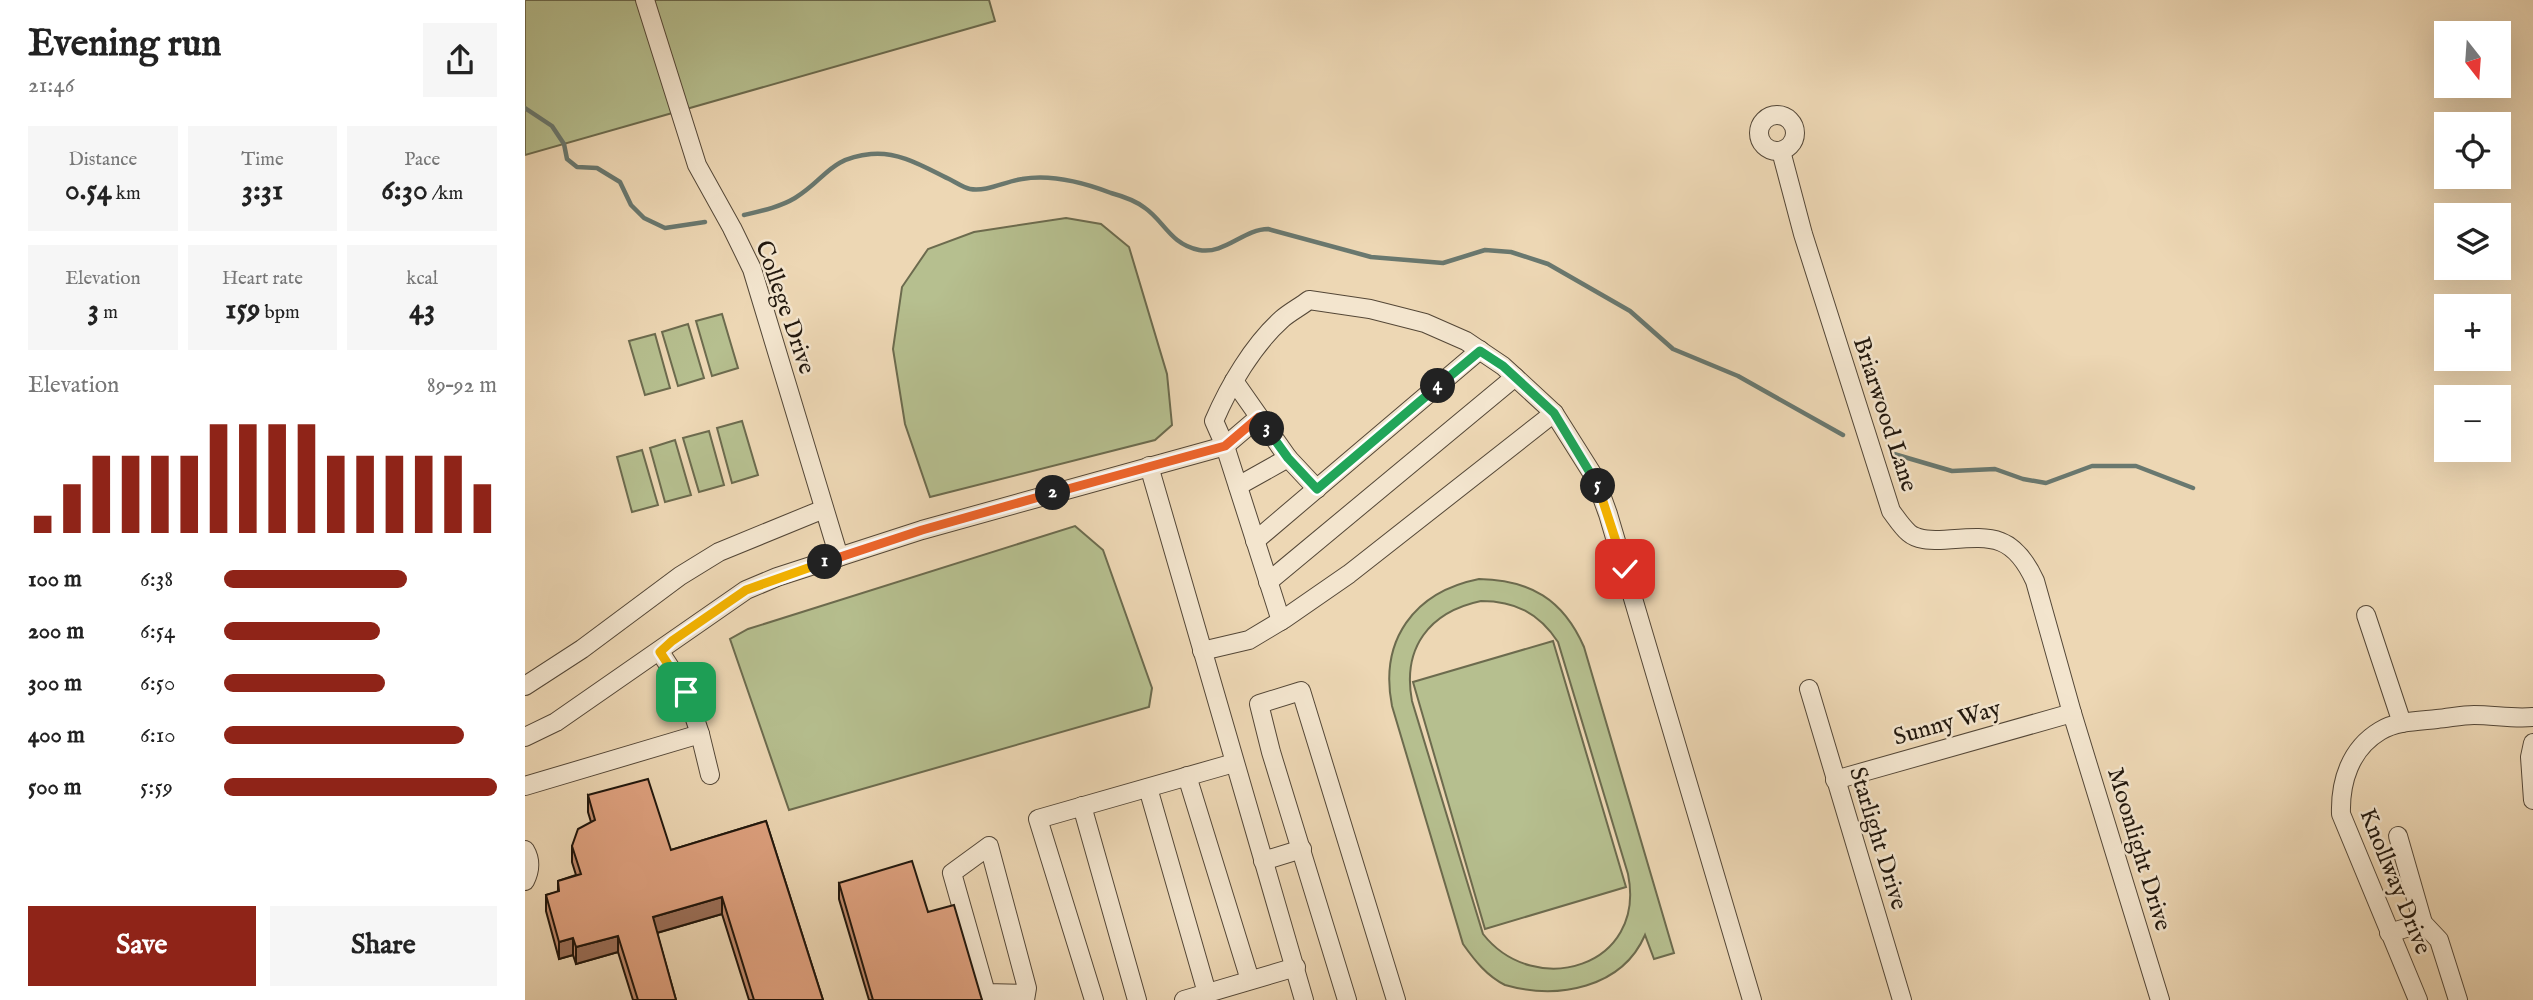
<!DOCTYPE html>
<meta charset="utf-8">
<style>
:root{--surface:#fff;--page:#f6f6f6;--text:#222;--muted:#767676;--accent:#8f2418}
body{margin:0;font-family:"IM FELL English",serif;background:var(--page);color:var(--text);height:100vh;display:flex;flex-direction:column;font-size:26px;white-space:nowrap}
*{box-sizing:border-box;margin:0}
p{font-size:23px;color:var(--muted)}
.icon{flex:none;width:38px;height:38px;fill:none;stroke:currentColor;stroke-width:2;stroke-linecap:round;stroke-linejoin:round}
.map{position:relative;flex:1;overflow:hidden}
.drawer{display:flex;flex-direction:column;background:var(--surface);width:525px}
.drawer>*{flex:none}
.needle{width:46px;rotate:163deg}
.controls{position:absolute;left:1909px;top:21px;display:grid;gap:14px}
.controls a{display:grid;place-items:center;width:77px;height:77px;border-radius:0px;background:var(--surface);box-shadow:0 7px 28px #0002;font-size:35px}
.pin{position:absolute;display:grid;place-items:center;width:60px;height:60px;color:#fff;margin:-30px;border-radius:14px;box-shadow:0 4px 10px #0006}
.km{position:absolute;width:35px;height:35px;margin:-18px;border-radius:50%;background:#222;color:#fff;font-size:19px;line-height:35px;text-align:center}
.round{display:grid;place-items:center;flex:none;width:74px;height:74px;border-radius:0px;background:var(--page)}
.summary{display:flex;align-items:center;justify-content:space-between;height:119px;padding:0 28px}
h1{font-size:38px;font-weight:700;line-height:52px}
.stats{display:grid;grid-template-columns:repeat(3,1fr);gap:10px;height:119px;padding:7px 28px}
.stats div{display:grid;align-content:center;border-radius:0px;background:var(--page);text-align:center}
.stats b{font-size:30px;font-weight:700}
.stats small{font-size:19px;font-weight:400}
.stats p{font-size:19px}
.chart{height:196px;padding:14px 28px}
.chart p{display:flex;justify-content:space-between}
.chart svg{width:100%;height:126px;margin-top:7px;stroke:var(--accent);stroke-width:6}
.cta{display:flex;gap:14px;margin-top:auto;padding:14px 28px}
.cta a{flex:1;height:80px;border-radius:0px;background:var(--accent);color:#fff;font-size:28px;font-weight:700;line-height:80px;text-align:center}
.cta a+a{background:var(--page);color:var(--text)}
ul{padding:0 28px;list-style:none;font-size:23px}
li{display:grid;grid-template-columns:112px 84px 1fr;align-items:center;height:52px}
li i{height:18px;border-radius:9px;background:var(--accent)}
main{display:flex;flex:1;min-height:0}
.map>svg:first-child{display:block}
.green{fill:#b6bf8f;stroke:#6c6b4e;stroke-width:2;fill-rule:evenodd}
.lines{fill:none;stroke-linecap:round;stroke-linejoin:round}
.stream{stroke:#69786f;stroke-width:4.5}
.minor-casing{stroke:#544737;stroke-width:20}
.minor{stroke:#f3e5ce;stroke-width:18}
.wall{fill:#c08b6e;stroke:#21170d;stroke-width:2}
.shaded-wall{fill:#9c715a;stroke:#21170d;stroke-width:2}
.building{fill:#dfa280;stroke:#21170d;stroke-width:2}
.split-1-casing{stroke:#fff;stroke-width:14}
.split-2-casing{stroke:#fff;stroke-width:14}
.split-3-casing{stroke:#fff;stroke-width:14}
.split-4-casing{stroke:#fff;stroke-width:14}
.split-5-casing{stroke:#fff;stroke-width:14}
.split-6-casing{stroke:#fff;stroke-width:14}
.split-1{stroke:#f5b400;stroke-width:9}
.split-2{stroke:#f0652b;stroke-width:9}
.split-3{stroke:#f0652b;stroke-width:9}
.split-4{stroke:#22a559;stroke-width:9}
.split-5{stroke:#22a559;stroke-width:9}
.split-6{stroke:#f5b400;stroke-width:9}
.labels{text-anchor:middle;stroke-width:5;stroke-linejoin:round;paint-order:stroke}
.street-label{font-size:24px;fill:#21170d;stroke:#f3e5ce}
</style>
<main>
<section class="drawer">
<div class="summary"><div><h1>Evening run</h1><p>21:46</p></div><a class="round"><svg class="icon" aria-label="share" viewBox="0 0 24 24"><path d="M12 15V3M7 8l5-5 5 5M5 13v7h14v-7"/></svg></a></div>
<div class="stats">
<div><p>Distance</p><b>0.54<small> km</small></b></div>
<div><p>Time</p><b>3:31</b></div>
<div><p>Pace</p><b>6:30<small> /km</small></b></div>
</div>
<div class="stats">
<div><p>Elevation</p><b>3<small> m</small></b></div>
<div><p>Heart rate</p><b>159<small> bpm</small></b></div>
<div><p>kcal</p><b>43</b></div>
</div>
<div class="chart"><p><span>Elevation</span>89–92 m</p>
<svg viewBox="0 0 160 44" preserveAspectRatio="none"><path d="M5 44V38M15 44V27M25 44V17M35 44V17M45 44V17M55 44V17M65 44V6M75 44V6M85 44V6M95 44V6M105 44V17M115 44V17M125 44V17M135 44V17M145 44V17M155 44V27"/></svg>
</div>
<ul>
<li><b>100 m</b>6:38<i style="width:67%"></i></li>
<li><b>200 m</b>6:54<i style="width:57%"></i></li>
<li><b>300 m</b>6:50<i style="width:59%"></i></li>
<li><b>400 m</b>6:10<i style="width:88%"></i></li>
<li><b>500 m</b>5:59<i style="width:100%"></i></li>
</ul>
<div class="cta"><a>Save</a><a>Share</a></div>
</section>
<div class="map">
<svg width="2008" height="1000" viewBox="0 0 2008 1000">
<rect width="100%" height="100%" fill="#edd7b4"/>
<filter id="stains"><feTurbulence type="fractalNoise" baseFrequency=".00286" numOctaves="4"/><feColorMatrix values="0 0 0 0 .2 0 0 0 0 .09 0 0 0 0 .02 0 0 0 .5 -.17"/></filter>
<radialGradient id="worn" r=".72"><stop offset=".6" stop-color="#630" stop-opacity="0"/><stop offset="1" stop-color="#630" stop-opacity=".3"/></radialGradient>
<g class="green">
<path d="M0 0H464L470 21 0 155Z"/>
<path d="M541 218 576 224 604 247 642 374 647 425 630 440 405 497 380 424 368 349 377 287 403 249 449 232Z"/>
<path d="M197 314 213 368 187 376 171 321Z"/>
<path d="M163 324 179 378 153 386 137 332Z"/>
<path d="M130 334 145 388 120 395 104 341Z"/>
<path d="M217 421 233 475 207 483 192 428Z"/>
<path d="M184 431 199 485 174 492 158 438Z"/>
<path d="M150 440 166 495 140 502 125 448Z"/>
<path d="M117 450 133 505 107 512 92 457Z"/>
<path d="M550 526 578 550 627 688 624 707 264 810 205 639 223 629Z"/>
<path d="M954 579C1005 580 1038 599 1059 647L1149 953 1129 959 1120 935C1097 988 1033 1000 980 985 962 976 950 961 938 944L867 706C854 640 889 592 954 579ZM956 601C990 601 1014 613 1033 642L1103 874C1122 967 1010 1000 958 934L887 701C877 648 904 612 956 601Z"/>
<path d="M1028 641 1101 887 960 929 888 682Z"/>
</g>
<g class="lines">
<g class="stream">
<path d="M0 108 27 126 39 144 42 159 52 167 72 168 95 182 106 205 119 218 140 228 180 222"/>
<path d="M219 215C236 211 255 207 270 198 301 179 304 158 346 154 375 151 401 168 426 180 432 183 439 188 445 189 462 192 481 181 497 179 526 174 560 183 586 193 597 196 611 201 620 208 639 221 645 244 674 250 699 255 719 229 743 229L846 257 918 263 960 250 986 252 1023 264 1105 311 1148 349 1213 376 1318 435"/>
<path d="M1369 454 1427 471 1470 469 1498 479 1521 483 1567 466H1611L1668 488"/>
</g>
<defs>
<g id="minor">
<path d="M120 0 172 165 207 228 227 269 314 557"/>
<circle cx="1252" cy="133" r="18"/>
<path d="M1256 151 1278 234 1366 511C1372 519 1377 527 1384 533 1392 540 1405 540 1415 540 1464 537 1487 531 1510 581L1547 713 1635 1000"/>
<path d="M709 381 763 458"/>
<path d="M624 466 779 1000"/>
<path d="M713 486 763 458 792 489"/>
<path d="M730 541 955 350"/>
<path d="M743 582 990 377"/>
<path d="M1841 615 1877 723"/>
<path d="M756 621 700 446 689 421C704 386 728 345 757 319 765 312 775 307 784 300L845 309 900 323 941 341 978 366 1029 413 1070 478 1083 514 1227 1000"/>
<path d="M677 651 724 640 759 619 824 574 1029 413"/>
<path d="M0 686 57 649 155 576 194 552 299 509"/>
<path d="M1284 689 1377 1000"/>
<path d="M175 734 185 775"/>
<path d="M0 737 31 722 221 590 252 577 397 530 700 446 734 417"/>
<path d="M2008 743 2005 757 2008 800"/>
<path d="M662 776 725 980"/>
<path d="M1310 780 1547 713"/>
<path d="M0 786 175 734 161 692 135 652"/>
<path d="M623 788 682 993"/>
<path d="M557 806 612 1000"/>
<path d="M1873 836 1898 923"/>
<path d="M0 850C6 860 5 871 0 881"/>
<path d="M738 861 777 849"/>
<path d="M1864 933 1898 923 1914 940 1933 1000"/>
<path d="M500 1000 502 988 464 846 427 873 461 993 500 994"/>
<path d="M569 1000 513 819 709 763"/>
<path d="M659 1000 771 967"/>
<path d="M822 1000 746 752 734 704 776 691 871 1000"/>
<path d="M1893 1000 1816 814C1815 782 1825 749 1855 731 1871 721 1893 721 1912 719 1924 718 1937 715 1949 715 1969 715 1988 719 2008 717"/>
</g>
</defs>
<use href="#minor" class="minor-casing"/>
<use href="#minor" class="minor"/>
</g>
<g class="wall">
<path d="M63 795 146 850 241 821 298 1000H224L197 914 132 933 151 1000H108L93 952 51 964 48 955 34 959 21 911V895L33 892V881L51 875 47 862V846L66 822 63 812Z"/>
<path d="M314 883 403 912 457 1000H344L314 899Z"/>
</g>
<g class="shaded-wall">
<path d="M197 897V914L128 934V917Z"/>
<path d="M93 936V952L51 964V947Z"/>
<path d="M48 938V955L34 959V942Z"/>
</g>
<g class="building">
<path d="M123 779 146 850 241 821 298 1000H229L197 897 128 917 151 1000H113L93 936 51 947 48 938 34 942 21 895 34 891 33 881 56 874 47 846 53 829 70 820 63 795Z"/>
<path d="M387 861 403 912 429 905 457 1000H348L314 883Z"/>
</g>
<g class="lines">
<defs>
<path id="split-1" d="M161 692 135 652 147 641 221 590 300 562"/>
<path id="split-2" d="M300 562 397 530 528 493"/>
<path id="split-3" d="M528 493 700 446 734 417 742 429"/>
<path id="split-4" d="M742 429 763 458 792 489 913 386"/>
<path id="split-5" d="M913 386 955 351 978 366 1029 413 1073 486"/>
<path id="split-6" d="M1073 486 1100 569"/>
</defs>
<use href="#split-1" class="split-1-casing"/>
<use href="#split-2" class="split-2-casing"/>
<use href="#split-3" class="split-3-casing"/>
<use href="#split-4" class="split-4-casing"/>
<use href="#split-5" class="split-5-casing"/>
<use href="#split-6" class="split-6-casing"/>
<use href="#split-1" class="split-1"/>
<use href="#split-2" class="split-2"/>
<use href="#split-3" class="split-3"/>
<use href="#split-4" class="split-4"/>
<use href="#split-5" class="split-5"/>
<use href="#split-6" class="split-6"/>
</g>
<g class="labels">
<g class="street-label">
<text transform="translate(261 307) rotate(71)" y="8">College Drive</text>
<text transform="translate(1361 414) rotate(72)" y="8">Briarwood Lane</text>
<text transform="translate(1422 722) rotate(-16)" y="8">Sunny Way</text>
<text transform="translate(1354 838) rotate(73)" y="8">Starlight Drive</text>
<text transform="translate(1615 849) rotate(73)" y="8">Moonlight Drive</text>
<text transform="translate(1871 881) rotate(68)" y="8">Knollway Drive</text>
</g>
</g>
<rect width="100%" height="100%" filter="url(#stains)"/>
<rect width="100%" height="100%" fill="url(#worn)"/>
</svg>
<div class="controls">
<a><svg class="needle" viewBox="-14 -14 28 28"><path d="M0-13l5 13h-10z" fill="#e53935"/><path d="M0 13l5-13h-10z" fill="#767676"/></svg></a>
<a><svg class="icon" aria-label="locate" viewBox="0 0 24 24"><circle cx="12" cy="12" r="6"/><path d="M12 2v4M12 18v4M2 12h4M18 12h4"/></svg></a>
<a><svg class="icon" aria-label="layers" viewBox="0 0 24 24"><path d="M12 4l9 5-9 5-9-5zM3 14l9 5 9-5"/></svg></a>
<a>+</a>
<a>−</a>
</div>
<div class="pin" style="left:161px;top:692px;background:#1e9e55"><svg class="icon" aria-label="arrive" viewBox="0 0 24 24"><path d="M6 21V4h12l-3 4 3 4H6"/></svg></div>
<div class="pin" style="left:1100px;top:569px;background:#d93025"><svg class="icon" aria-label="check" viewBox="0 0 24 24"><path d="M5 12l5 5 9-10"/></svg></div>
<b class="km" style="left:300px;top:562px">1</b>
<b class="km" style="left:528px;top:493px">2</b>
<b class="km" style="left:742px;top:429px">3</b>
<b class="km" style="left:913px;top:386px">4</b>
<b class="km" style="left:1073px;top:486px">5</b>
</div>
</main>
